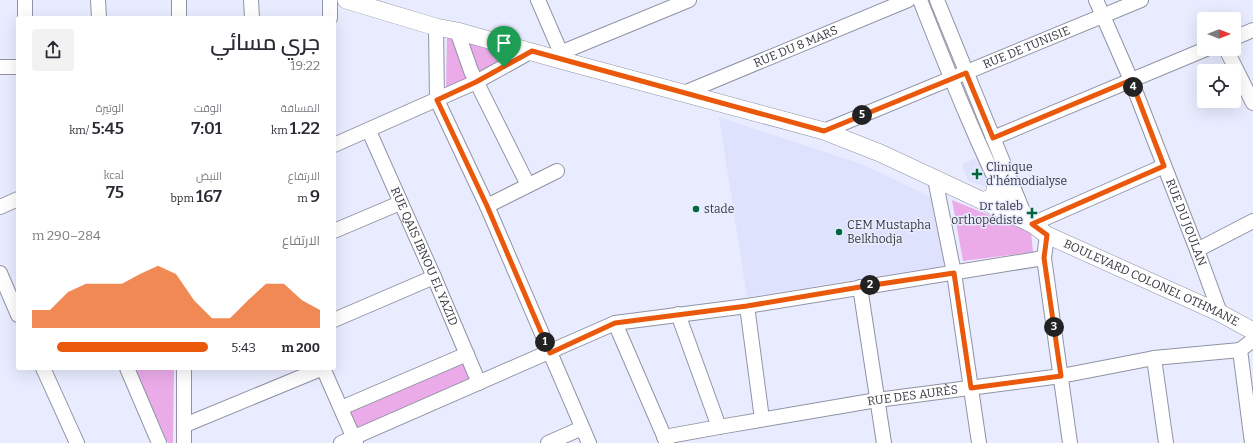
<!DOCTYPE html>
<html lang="ar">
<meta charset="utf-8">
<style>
:root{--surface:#fff;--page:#f2f2f3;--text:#2b2b33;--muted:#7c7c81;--accent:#ea580c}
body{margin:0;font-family:Bitter,Cairo,serif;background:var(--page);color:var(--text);direction:rtl;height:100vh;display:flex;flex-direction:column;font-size:15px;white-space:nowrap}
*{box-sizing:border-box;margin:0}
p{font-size:13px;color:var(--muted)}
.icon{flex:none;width:22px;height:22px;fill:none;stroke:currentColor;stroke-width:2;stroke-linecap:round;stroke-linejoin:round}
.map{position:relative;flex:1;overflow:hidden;direction:ltr}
.drawer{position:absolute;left:16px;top:16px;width:320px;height:354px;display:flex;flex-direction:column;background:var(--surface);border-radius:4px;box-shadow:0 4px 16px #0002;direction:rtl}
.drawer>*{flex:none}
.needle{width:26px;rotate:90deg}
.fabs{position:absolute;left:1197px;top:12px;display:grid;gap:8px}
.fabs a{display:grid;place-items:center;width:44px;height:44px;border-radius:4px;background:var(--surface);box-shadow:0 4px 16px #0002;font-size:20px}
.pin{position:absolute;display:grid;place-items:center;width:34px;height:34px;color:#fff;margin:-41px -17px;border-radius:50% 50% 50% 0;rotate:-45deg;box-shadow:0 0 4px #0007}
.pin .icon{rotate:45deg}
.km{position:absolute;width:20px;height:20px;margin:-10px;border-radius:50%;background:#222;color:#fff;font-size:11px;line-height:20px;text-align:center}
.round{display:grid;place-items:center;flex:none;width:42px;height:42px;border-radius:4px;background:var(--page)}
.headline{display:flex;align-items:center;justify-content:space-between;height:68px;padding:0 16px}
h1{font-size:22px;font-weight:600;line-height:30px}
.figures{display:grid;grid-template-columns:repeat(3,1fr);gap:6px;height:68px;padding:4px 16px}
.figures div{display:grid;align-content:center}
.figures b{font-size:17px;font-weight:600}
.figures small{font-size:11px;font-weight:400}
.figures p{font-size:11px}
.chart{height:112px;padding:8px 16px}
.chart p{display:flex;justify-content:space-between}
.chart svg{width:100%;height:72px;margin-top:4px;fill:var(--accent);opacity:.7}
ul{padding:0 16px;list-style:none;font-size:13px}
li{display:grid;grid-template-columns:64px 48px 1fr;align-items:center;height:30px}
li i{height:10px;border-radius:5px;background:var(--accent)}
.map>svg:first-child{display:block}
.built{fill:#dee2fc}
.green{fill:#ebabe9}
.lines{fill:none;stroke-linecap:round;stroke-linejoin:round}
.minor-casing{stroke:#9093a4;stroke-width:16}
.major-casing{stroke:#9093a4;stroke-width:18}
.minor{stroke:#fff;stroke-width:14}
.major{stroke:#fff;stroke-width:17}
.route-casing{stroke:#fff;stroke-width:8}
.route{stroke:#ea580c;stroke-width:5}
.poi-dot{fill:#00673d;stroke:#e9ecff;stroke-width:1.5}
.labels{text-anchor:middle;stroke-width:3;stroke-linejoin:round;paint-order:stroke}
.street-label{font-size:12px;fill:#383940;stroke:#e9ecff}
.poi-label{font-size:12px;fill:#383940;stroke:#e9ecff;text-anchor:start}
</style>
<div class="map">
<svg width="1253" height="443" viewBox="0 0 1253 443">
<rect width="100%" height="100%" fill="#e9ecff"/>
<g class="built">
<path d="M719 117 864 165 935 199 948 265 747 297Z"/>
<path d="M979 157 992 185 986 187 968 180 962 164Z"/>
</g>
<g class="green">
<path d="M447 34 520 55 446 88Z"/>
<path d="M952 200 1031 232 1033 252 963 261Z"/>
<path d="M466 357 476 381 358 432 348 408Z"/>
<path d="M134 368H174L173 443H168Z"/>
</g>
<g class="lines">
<defs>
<g id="minor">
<path d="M25 0V18"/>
<path d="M98 0 99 18"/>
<path d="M179 0V18"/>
<path d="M251 0 252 18"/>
<path d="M330 0V18"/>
<path d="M538 0 564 60"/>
<path d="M920 0C949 73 977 145 1013 215"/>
<path d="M937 0 1027 221"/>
<path id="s1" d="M1096 0 1131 80 1197 250 1220 313"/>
<path d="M436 27 437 100 487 206 589 443"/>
<path d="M457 31 471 71 528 185"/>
<path d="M1234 38 1253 30"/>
<path d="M1226 49 1253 103"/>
<path d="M560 53 689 0"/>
<path d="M0 67H18"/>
<path id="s2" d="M684 93 908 0"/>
<path id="s3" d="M369 131 434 277 479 383"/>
<path id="s4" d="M824 131 1141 0"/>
<path d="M993 138 1206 49"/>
<path d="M334 145 476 82 532 51"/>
<path d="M935 179 954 273 979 443"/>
<path d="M487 206 557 171"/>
<path d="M0 207 18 199"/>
<path d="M1032 224 1164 166"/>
<path d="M334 231 400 203"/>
<path d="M1047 235 1044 258 1070 443"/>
<path d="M1197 250 1253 221"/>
<path d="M0 273 18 315"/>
<path d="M860 287 884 443"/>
<path d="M747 306 762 419"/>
<path d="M678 314 719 427"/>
<path d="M334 320 434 277"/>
<path d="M615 323 667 443"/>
<path d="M1240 350 1252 443"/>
<path d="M1154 358 1166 443"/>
<path d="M43 368 77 443"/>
<path d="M127 368 159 443"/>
<path d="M184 368V443"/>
<path d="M323 368 356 443"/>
<path d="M341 408 467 354"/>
<path d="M185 425 323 368"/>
<path id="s5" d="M664 437 719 427 877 400 1061 376 1154 358 1240 350 1253 340"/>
<path d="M341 443 615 323 747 306 1044 258"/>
<path d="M548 443 582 428"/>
</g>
<g id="major">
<path id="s6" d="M346 0 436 27 457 31 564 61 824 131 880 153 1013 215 1032 224 1047 235 1220 313 1253 331"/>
<path d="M983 201C995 197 995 193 996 181"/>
</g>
</defs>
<use href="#minor" class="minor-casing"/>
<use href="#major" class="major-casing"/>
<use href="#minor" class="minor"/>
<use href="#major" class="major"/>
</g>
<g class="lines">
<defs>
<path id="route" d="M532 51 824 131 966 73 993 138 1131 80 1164 166 1032 224 1047 235 1044 258 1061 376 971 388 954 273 860 287 747 306 615 323 550 353 487 206 437 100 476 82Z"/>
</defs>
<use href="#route" class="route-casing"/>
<use href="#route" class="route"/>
</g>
<g class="poi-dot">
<path d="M975 168h4v4h4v4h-4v4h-4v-4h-4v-4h4z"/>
<circle cx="696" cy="209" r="4"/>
<path d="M1030 207h4v4h4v4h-4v4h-4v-4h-4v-4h4z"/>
<circle cx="839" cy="232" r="4"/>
</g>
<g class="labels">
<g class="street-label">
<text dy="4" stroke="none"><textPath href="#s2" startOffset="121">RUE DU 8 MARS</textPath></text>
<text dy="4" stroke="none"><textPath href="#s4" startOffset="219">RUE DE TUNISIE</textPath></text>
<text dy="4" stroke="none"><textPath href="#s1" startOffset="240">RUE DU JOULAN</textPath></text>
<text dy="4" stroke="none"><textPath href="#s3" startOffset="137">RUE QAIS IBNOU EL YAZID</textPath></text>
<text dy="4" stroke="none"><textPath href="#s6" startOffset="857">BOULEVARD COLONEL OTHMANE</textPath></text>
<text dy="4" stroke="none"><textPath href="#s5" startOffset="252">RUE DES AURÈS</textPath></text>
</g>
<g class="poi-label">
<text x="986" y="171">Clinique<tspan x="986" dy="14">d'hémodialyse</tspan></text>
<text x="1023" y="210" text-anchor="end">Dr taleb<tspan x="1023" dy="14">orthopédiste</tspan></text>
<text x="704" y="213">stade</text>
<text x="847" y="229">CEM Mustapha<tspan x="847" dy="14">Belkhodja</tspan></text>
</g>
</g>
</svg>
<div class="fabs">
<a><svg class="needle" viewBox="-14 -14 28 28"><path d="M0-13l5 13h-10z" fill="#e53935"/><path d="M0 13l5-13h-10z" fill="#7c7c81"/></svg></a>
<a><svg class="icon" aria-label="locate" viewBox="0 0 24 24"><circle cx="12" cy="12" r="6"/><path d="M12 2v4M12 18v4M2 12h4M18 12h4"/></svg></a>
</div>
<div class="pin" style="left:504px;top:67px;background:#1e9e55"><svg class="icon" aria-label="arrive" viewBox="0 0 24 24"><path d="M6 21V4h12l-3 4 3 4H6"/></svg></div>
<b class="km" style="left:545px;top:342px">1</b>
<b class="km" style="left:870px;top:285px">2</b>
<b class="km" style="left:1054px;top:327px">3</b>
<b class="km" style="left:1133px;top:87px">4</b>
<b class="km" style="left:862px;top:115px">5</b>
<section class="drawer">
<div class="headline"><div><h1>جري مسائي</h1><p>19:22</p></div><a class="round"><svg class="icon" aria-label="share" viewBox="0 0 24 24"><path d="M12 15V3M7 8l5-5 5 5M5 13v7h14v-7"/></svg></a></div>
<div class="figures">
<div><p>المسافة</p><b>1.22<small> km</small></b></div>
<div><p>الوقت</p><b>7:01</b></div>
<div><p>الوتيرة</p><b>5:45<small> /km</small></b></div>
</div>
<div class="figures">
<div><p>الارتفاع</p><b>9<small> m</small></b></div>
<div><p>النبض</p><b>167<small> bpm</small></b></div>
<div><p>kcal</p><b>75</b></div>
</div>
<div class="chart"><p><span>الارتفاع</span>284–290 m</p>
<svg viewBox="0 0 160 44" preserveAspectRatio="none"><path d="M0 44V33L10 33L20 22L30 17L40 17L50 17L60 11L70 6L80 11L90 27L100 38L110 38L120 27L130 17L140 17L150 27L160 33V44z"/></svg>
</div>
<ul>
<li><b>200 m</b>5:43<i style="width:86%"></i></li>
</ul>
</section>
</div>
